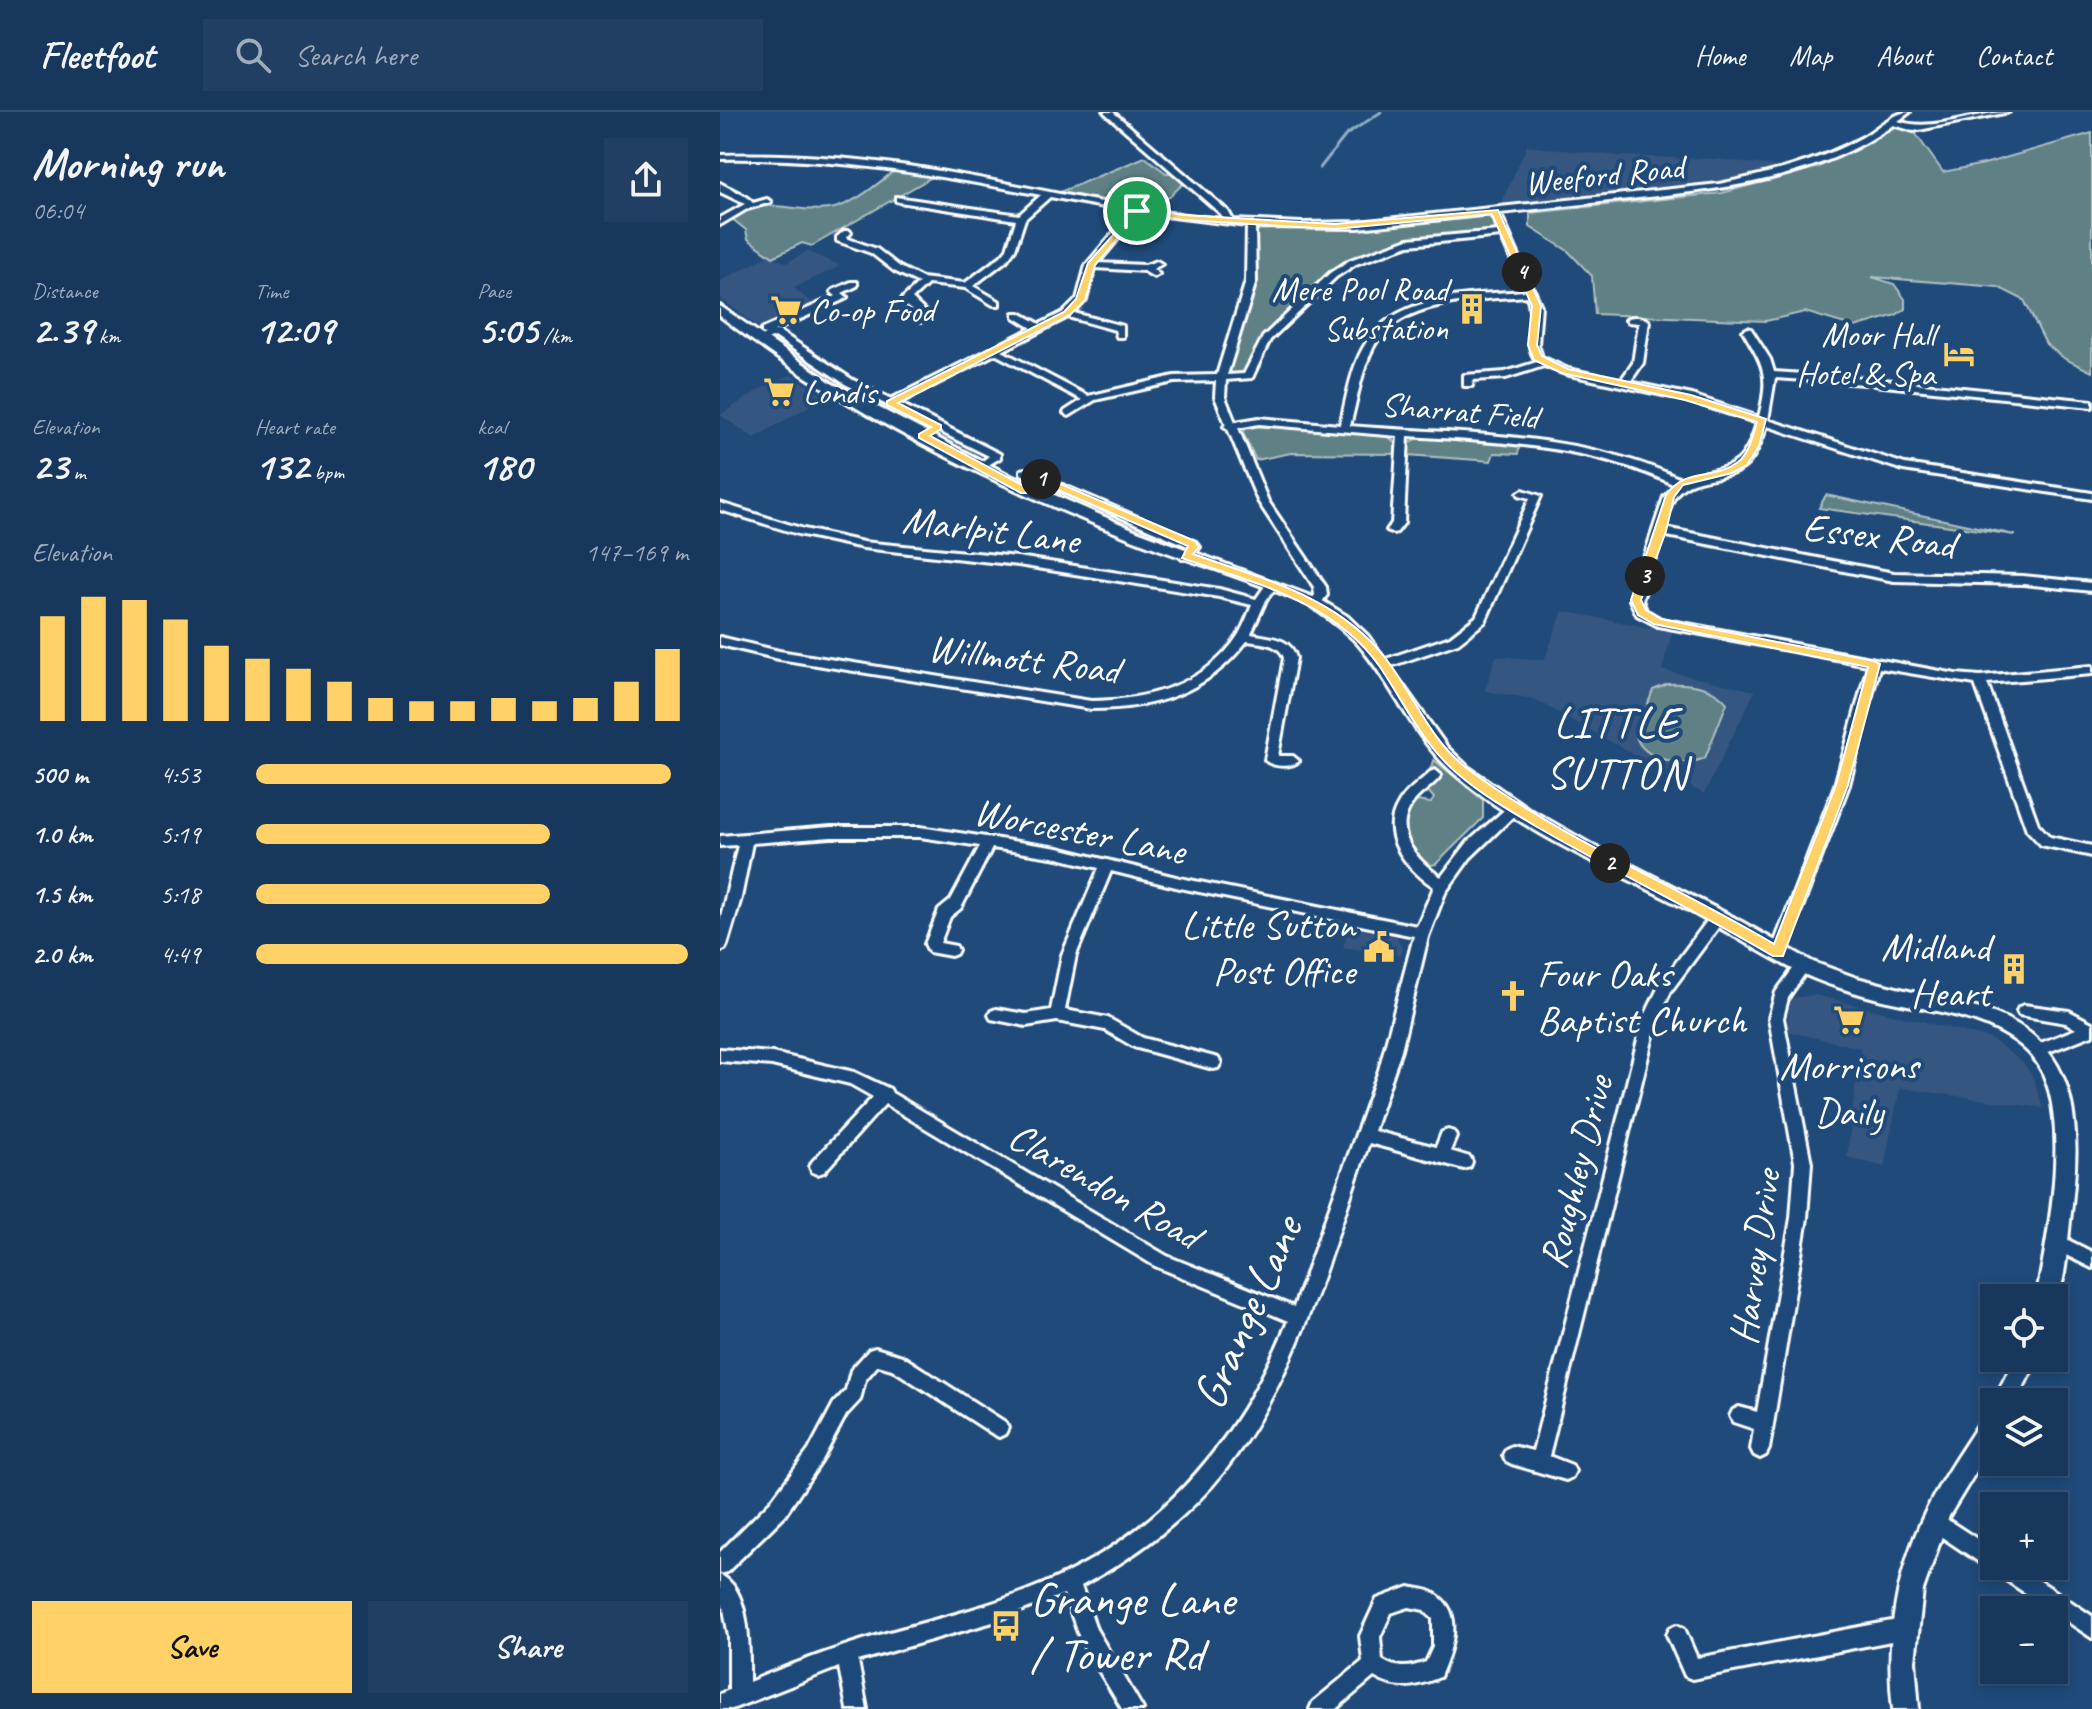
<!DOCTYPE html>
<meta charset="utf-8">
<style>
:root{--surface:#17385c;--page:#203f62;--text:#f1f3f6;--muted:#9eacbb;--line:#365272;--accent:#ffd166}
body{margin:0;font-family:Caveat,sans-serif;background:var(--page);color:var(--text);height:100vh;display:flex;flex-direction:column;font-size:30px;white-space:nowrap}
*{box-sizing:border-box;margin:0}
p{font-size:26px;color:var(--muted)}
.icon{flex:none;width:44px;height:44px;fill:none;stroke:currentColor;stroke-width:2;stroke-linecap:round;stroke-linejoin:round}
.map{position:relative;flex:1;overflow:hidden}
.panel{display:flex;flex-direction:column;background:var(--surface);width:720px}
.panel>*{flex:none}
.controls{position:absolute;left:1260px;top:1172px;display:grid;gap:16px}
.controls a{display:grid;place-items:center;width:88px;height:88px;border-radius:0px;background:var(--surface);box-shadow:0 4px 12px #0003,0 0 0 2px var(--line);font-size:40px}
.pin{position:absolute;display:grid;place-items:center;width:68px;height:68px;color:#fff;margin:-34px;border:4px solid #fff;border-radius:50%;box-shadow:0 2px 8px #0007}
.km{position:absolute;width:40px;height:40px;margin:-20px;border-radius:50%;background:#222;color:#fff;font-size:22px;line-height:40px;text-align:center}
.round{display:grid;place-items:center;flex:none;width:84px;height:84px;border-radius:0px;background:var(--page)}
.headline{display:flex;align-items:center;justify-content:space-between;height:136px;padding:0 32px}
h1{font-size:44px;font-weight:700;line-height:60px}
.stats{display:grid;grid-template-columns:repeat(3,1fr);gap:12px;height:136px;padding:8px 32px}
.stats div{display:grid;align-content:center}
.stats b{font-size:40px;font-weight:700}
.stats small{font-size:22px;font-weight:400}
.stats p{font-size:22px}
.chart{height:224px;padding:16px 32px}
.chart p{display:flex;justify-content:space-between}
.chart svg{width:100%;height:144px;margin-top:8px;stroke:var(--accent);stroke-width:6}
.primary-button{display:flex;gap:16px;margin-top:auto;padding:16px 32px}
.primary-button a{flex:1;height:92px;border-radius:0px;background:var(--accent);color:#111;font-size:32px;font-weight:700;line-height:92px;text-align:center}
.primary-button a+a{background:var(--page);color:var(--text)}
ul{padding:0 32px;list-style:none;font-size:26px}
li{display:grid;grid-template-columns:128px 96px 1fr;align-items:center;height:60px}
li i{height:20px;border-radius:10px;background:var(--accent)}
header{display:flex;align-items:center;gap:48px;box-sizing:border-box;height:112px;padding:0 40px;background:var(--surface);border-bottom:2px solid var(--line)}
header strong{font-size:38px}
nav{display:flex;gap:44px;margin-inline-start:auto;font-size:28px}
.search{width:560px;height:72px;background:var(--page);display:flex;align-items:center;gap:20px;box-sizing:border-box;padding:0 28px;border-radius:0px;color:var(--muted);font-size:30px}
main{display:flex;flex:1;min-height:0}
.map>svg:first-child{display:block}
.built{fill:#365680}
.green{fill:#5f8185;stroke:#afc0c2;stroke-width:2}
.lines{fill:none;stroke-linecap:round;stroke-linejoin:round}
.stream{stroke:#8eadc6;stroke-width:3}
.minor-casing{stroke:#fff;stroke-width:6}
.major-casing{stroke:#fff;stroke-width:6}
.minor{fill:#1f4a7a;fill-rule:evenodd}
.major{fill:#1f4a7a;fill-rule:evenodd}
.route{fill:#ffd166;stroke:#fff;stroke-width:2;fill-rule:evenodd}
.labels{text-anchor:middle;stroke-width:8;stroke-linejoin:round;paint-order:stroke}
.far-street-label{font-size:34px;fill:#fff;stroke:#1f4a7a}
.far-poi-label{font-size:34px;fill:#fff;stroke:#1f4a7a;text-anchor:end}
.street-label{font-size:40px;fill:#fff;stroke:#1f4a7a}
.poi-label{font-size:40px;fill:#fff;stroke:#1f4a7a;text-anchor:end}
.quarter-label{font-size:44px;letter-spacing:2px;fill:#fff;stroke:#1f4a7a}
.near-street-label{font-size:48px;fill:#fff;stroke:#1f4a7a}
.near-poi-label{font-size:48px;fill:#fff;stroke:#1f4a7a;text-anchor:start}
</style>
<header>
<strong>Fleetfoot</strong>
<div class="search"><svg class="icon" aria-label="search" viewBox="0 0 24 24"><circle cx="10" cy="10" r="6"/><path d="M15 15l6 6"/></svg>Search here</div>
<nav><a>Home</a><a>Map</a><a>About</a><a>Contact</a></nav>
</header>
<main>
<section class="panel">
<div class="headline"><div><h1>Morning run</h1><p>06:04</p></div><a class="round"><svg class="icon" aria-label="share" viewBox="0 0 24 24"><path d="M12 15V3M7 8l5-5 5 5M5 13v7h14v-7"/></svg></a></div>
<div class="stats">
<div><p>Distance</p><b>2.39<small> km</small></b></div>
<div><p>Time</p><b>12:09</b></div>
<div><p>Pace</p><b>5:05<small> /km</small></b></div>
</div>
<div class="stats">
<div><p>Elevation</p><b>23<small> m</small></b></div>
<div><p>Heart rate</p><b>132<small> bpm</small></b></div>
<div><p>kcal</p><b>180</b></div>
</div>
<div class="chart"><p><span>Elevation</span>147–169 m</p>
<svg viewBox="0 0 160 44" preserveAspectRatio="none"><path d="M5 44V12M15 44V6M25 44V7M35 44V13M45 44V21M55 44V25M65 44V28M75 44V32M85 44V37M95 44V38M105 44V38M115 44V37M125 44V38M135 44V37M145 44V32M155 44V22"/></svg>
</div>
<ul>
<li><b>500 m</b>4:53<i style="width:96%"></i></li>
<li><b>1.0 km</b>5:19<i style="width:68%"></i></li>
<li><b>1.5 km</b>5:18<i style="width:68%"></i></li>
<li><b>2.0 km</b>4:49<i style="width:100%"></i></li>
</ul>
<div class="primary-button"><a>Save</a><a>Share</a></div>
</section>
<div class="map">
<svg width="1372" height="1597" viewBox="0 0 1372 1597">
<rect width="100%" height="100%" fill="#1f4a7a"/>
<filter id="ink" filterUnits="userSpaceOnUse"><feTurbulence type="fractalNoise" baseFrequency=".0125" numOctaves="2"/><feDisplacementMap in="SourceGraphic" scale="16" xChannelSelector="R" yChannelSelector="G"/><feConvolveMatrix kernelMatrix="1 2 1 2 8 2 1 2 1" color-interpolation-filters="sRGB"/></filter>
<g filter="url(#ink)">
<g class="built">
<path d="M807 34 899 44 995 47 1062 55 1015 68 966 75 779 95Z"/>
<path d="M87 139 120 154 74 176 94 193 40 216 0 186V169L50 143 67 151Z"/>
<path d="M71 263 105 285 34 326 0 303 40 277Z"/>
<path d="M843 499 952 520 942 558 1035 579 984 682 814 587 765 579 776 544 824 548Z"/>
<path d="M629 815 676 824 683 836 681 844 623 835Z"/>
<path d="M1096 883 1272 927 1304 952 1313 965 1323 996 1180 976 1164 1055 1127 1045 1140 936 1066 919 1071 886Z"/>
</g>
<g class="green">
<path d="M1185 7 1223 60 1264 52 1372 21V260L1345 247 1326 232 1304 188 1278 175 1152 165 1174 172 1185 187V197L1176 203 1135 215 1085 200 1046 209 875 202 872 164 848 139 810 115V101L1002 81 1099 55 1177 15Z"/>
<path d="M425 45 446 61H454L464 71 435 98 340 80Z"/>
<path d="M174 59 212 65 92 134 82 131 53 145 28 127 26 118 11 106C53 82 70 102 109 97 132 94 156 73 174 59Z"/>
<path d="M760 104 769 105 778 114 772 118C687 126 643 127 579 189 553 214 542 225 528 259L518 263 507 259 534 178 535 119 548 114 626 116Z"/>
<path d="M532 314 667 323 675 331V342L571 341 536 348 523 321 525 317Z"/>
<path d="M699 326 800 333 798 342 774 341 771 349 687 343 688 331Z"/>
<path d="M1106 383 1295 423 1099 396Z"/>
<path d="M948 572C969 571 993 573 1007 591L985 646C965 655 923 649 916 624L933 578Z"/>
<path d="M714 648 763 688V706L716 752 706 754 691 744 683 716 686 694 696 689 711 691 714 686 706 677 717 662 710 657Z"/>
</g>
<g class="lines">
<path class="stream" d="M600 56 626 23 661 0"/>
<defs>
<g id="minor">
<path d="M384 0H393L508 99 513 108 582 111 638 110 999 72C1048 62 1097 50 1141 26 1156 18 1173 0 1190 0L1178 9C1213 21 1253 0 1289 0L1194 19 1173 13C1100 66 1006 77 919 86 872 91 826 96 780 101L821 194 818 233 822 245 848 257 901 268 913 251 919 211 908 210 906 208C911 203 924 205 929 209L923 251 910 270 972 283 1039 305C1050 262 1044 255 1023 219L1028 216 1031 217 1050 247 1054 260 1145 266 1150 269 1154 267 1372 289V295L1154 273 1149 270 1145 272 1055 266 1048 308 1185 352 1372 381V387L1183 358 1047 314C1042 327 1037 342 1027 353 1008 372 969 360 954 386 949 395 947 407 945 416L1174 461 1303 464 1372 471V479L1303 472 1174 469 942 423 922 488 926 498 941 507 1236 562 1260 564 1372 554V562L1267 571 1318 712 1330 725 1372 734V744L1321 733 1307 718 1255 572 1159 556 1129 673 1065 840 1063 844H1053L1051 840 1115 673 1148 553 938 514 917 503 910 488 944 385 955 373C871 333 780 330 688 324L684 411 677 420 673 421 667 418 672 411 678 324 539 312 518 316 548 389 606 475 607 483 599 494 595 495 589 491 595 483 594 475 538 389 508 317 504 314 506 312 495 285 496 269 454 270 375 288 349 304 344 301 345 299 362 288 275 242 179 291 280 342V346L260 358 255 355 269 344 125 272 55 225 39 231 34 228 46 222 42 221V217L116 184 111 180 113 178 131 170H137V174L122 181 127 185 125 187 54 219H59L133 268 171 287 312 216 294 205V201H300L320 212 344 200 357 187 366 153 411 100 330 85 305 107 295 137 287 148 253 174 279 189V193H273L245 176 208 172 192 187 211 205 200 210 195 207 199 204 186 194 182 187 199 171 174 159 151 141 117 129V125L124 119H130L131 121 126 126 157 137 180 155 202 166 245 171 281 144 287 137 296 108 179 90 176 89V85L299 103 321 83C211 62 113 45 0 47V43C70 41 138 46 208 57 306 73 404 99 504 107L501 102ZM420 101 527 114 526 169 497 263 454 264 368 284 282 239 348 205 395 218 397 225H403V214L354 201 366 188 375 156 424 159 434 165 439 162 433 157 442 152 437 149 425 153 378 151ZM771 102 779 119 688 127 630 148 610 161 543 225 524 262 507 263 536 169 535 115 638 116ZM781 124 805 179C753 183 678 181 646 231 631 254 627 286 620 313L539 306 515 310 505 285 506 268 532 266 550 228 616 165 636 152 689 133ZM807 184C816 206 801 230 817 250L785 260 744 263V274H752L753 268 786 266 824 254 845 262 966 288 1037 311C1020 367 1006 349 963 368 859 319 742 323 630 314 637 288 641 260 653 236 678 187 759 188 807 184Z"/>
<path d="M0 71C10 77 25 82 33 91L47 87 51 90 27 97 0 113V106L25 92 0 80Z"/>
<path d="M305 357 476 430 480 435 470 447H462L460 444 468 434 301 362V358Z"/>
<path d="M803 378 821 384 765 510 738 531 668 555H660L658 552 660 549 730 525 756 505 810 386 799 383 798 381Z"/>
<path d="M0 391 84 417 143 430 298 445 499 477 536 487 547 471H555L557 474 546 488 531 522C549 526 571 525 576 546L558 644H573L579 649C572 656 552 655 545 648L564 546C560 531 540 531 527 529 487 581 435 597 371 597L59 547 0 533V525L59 539 371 589C427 588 487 573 519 522 524 513 528 503 532 493L499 485 298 453 143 436 78 422 0 398Z"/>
<path d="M715 658 721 663C713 675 697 682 690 695 673 724 699 750 721 765L748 730 790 693H800L802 696 750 746 725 781 708 825 681 938 654 1019 716 1035 722 1020 728 1018 734 1020 736 1025 730 1039 750 1045 752 1050 750 1055 744 1057 649 1031C609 1142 579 1262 506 1357 468 1406 415 1445 361 1474L376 1517 423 1597H402L361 1529 344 1482 273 1510 138 1549 147 1597H127L119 1555 12 1597H0V1582L9 1578V1525L4 1497 0 1489V1463C32 1477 29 1541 29 1570 74 1551 119 1535 166 1521 213 1508 260 1497 306 1479 435 1430 517 1334 568 1209L435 1154 165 992 104 1060 98 1062 92 1060 90 1055 92 1050 153 985 130 972 52 953 0 949V937L52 941 134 960 170 977 172 981 447 1144 574 1195 659 958 694 824 460 776 391 759 356 843 345 898 388 906 423 926 498 946 501 951 498 956 493 957 414 935 385 918 337 909 306 914 271 907 269 903 271 899 276 897 306 902 331 898 342 843 379 756 338 746 272 736 241 796 230 805 220 831 236 834 238 838 236 842 231 844 209 840 205 832 219 798 231 788 260 734 200 725H111L32 731 21 786 7 833 5 837 0 839V809L18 733 0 734V724L111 715H200L338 736 460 766 697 814 714 775C687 757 658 724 679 691 686 678 700 670 710 660Z"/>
<path d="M998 800 1003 801 1005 805 1003 809 951 879 937 908 829 1344 852 1353 855 1359 852 1365 846 1368 792 1352 786 1349 783 1343 786 1337 792 1334 813 1339 923 908 940 872 993 801Z"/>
<path d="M1083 848 1088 850 1090 854 1068 886 1063 906 1091 1051 1087 1106 1049 1337 1046 1343 1040 1346 1034 1343 1031 1337 1034 1317 1013 1310 1010 1304 1013 1298 1019 1295 1037 1300 1071 1106 1075 1051 1049 906 1056 880 1078 850Z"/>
<path d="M1304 893 1349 899 1372 911V923L1318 944 1313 942 1310 938 1313 934 1356 917 1346 911 1299 903 1297 899 1299 895Z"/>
<path d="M1338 1123 1372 1140V1156L1332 1136 1330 1131 1332 1126Z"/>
<path d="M155 1236 182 1244 285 1310 288 1316 285 1322 279 1325 273 1322 172 1257 158 1253 145 1268 140 1288 126 1303 101 1350 65 1403 7 1460 0 1462V1440L51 1389 89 1338 114 1291 126 1278 131 1258 149 1238Z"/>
<path d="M1214 1399 1274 1438V1454H1298L1372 1504V1526L1207 1415 1205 1408 1207 1401Z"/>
<path d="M689 1475C697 1477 708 1477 715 1482 746 1501 731 1539 720 1565 695 1575 678 1579 654 1565L616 1597H590L593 1590 643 1549 640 1524 657 1487ZM689 1495 704 1498 713 1507V1535L706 1550C689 1556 678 1558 662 1548L660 1525 671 1501Z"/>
<path d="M1182 1507 1189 1510 1192 1517 1189 1524 1182 1527 972 1567 965 1564 947 1523 950 1516 957 1513 964 1516 977 1546Z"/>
</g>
<g id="major">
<path d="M0 194 113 272 291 364 417 419 601 488 627 504 648 524 727 635 748 655 809 697 874 734 1015 806 1093 850 1137 866 1268 899C1365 932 1361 1023 1350 1109 1347 1136 1346 1168 1335 1193L1334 1186H1316C1328 1126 1355 994 1312 944 1275 902 1205 899 1155 886 1124 878 1093 868 1065 853 1029 834 995 812 959 793 883 754 801 719 735 662 693 626 674 574 638 532 624 517 608 506 591 494 533 467 469 450 409 426 266 369 122 299 0 204Z"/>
<path d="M1295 1246H1318L1296 1290H1274V1293L1273 1290Z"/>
<path d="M1274 1297V1330L1229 1404 1203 1478 1195 1549 1199 1597H1173C1164 1521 1179 1445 1217 1378 1232 1351 1250 1326 1266 1300Z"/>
</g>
</defs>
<use href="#minor" class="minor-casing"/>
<use href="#major" class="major-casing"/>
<use href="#minor" class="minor"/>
<use href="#major" class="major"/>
</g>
</g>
<path class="route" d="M417 96 463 103 615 112 778 98 821 194 817 233 822 244 848 257 971 283 1046 307 1039 334 1027 353 1012 361 963 373 954 385 946 419 921 488 926 498 941 507 1154 549 1160 552 1128 673 1063 844H1053C976 798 896 761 819 716 792 700 762 683 738 662 703 633 685 592 660 555 614 489 534 471 462 446L468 434 322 371 309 381H301L199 326V322L211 315 167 293V289L344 200 356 187 368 151ZM419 101 463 108 615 117 772 102 812 194 808 233 814 248 842 261 965 288 1037 310C1033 323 1029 342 1018 350 994 369 967 354 946 383L911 488 918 503 934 512 1148 555 1116 673 1054 832C953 772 844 728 749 658 711 630 694 584 666 547 619 485 543 467 473 442L479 435 475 429 324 365H317L304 374 210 324 221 317V313L178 291 350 203 365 188 375 153Z"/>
<defs>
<symbol id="building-bare" viewBox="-9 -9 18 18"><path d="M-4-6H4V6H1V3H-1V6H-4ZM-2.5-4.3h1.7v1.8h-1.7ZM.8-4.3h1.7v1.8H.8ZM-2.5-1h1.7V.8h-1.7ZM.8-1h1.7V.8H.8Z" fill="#ffd166" stroke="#1f4a7a" stroke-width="2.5" paint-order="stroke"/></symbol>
<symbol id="supermarket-bare" viewBox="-9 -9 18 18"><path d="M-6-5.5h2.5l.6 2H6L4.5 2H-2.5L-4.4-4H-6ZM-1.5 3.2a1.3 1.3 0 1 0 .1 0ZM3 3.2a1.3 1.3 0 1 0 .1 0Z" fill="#ffd166" stroke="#1f4a7a" stroke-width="2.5" paint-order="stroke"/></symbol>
<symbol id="hotel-bare" viewBox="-9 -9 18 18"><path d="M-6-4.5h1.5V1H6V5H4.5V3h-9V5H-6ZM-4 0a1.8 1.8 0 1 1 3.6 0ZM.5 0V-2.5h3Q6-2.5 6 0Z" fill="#ffd166" stroke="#1f4a7a" stroke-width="2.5" paint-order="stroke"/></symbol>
<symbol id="civic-bare" viewBox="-9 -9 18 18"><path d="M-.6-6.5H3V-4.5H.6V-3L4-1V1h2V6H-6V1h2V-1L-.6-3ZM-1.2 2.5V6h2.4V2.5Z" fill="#ffd166" stroke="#1f4a7a" stroke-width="2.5" paint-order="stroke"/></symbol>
<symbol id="church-bare" viewBox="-9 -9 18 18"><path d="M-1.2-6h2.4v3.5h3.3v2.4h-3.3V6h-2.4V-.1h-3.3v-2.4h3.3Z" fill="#ffd166" stroke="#1f4a7a" stroke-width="2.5" paint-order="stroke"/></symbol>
<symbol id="bus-bare" viewBox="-9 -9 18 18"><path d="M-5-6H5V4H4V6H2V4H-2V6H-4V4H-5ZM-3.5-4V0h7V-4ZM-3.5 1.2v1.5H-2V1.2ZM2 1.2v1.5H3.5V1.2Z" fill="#ffd166" stroke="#1f4a7a" stroke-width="2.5" paint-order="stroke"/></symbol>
</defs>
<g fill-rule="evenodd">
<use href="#building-bare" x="730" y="175" width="44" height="44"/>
<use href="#supermarket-bare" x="44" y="176" width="44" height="44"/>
<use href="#hotel-bare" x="1217" y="220" width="44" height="44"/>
<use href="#supermarket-bare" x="37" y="258" width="44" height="44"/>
<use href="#civic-bare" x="637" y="813" width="44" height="44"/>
<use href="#building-bare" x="1272" y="835" width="44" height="44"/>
<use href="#church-bare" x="771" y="862" width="44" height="44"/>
<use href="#supermarket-bare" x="1107" y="886" width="44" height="44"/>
<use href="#bus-bare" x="264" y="1492" width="44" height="44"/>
</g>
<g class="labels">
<g class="far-street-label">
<text transform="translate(884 62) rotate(-6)" y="12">Weeford Road</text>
<text transform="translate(740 298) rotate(5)" y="12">Sharrat Field</text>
</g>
<g class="far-poi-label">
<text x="728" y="189">Mere Pool Road<tspan x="728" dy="39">Substation</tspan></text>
<text x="90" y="210" text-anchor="start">Co-op Food</text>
<text x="1215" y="234">Moor Hall<tspan x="1215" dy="39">Hotel &amp; Spa</tspan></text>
<text x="83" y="292" text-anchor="start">Londis</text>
</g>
<g class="street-label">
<text transform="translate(271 417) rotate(7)" y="14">Marlpit Lane</text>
<text transform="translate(1159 423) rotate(7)" y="14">Essex Road</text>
<text transform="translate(304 546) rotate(7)" y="14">Willmott Road</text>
<text transform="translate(360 718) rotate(11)" y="14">Worcester Lane</text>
<text transform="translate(855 1060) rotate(-76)" y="14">Roughley Drive</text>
<text transform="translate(385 1073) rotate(30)" y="14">Clarendon Road</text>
<text transform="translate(1034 1145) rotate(-82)" y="14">Harvey Drive</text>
</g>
<g class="poi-label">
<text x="635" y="826">Little Sutton<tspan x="635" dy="46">Post Office</tspan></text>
<text x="1270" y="848">Midland<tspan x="1270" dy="46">Heart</tspan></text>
<text x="817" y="875" text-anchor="start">Four Oaks<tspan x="817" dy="46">Baptist Church</tspan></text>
<text x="1129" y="967" text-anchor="middle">Morrisons<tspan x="1129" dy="46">Daily</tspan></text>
</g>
<g class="quarter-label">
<text x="897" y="625">LITTLE<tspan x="897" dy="51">SUTTON</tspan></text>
</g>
<g class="near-street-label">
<text transform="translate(526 1200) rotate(-66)" y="17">Grange Lane</text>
</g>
<g class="near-poi-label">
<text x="310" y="1503">Grange Lane<tspan x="310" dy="55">/ Tower Rd</tspan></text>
</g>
</g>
</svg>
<div class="controls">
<a><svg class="icon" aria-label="locate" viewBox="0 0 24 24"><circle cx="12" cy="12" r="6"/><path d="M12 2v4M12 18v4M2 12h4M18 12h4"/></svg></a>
<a><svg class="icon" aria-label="layers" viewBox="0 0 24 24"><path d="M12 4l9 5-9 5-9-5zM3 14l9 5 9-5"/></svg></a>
<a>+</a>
<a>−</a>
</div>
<div class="pin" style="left:417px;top:99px;background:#1e9e55"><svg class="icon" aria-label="arrive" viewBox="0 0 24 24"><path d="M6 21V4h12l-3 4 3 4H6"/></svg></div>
<b class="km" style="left:321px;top:367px">1</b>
<b class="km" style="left:890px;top:751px">2</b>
<b class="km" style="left:925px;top:464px">3</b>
<b class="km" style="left:802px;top:160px">4</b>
</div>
</main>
